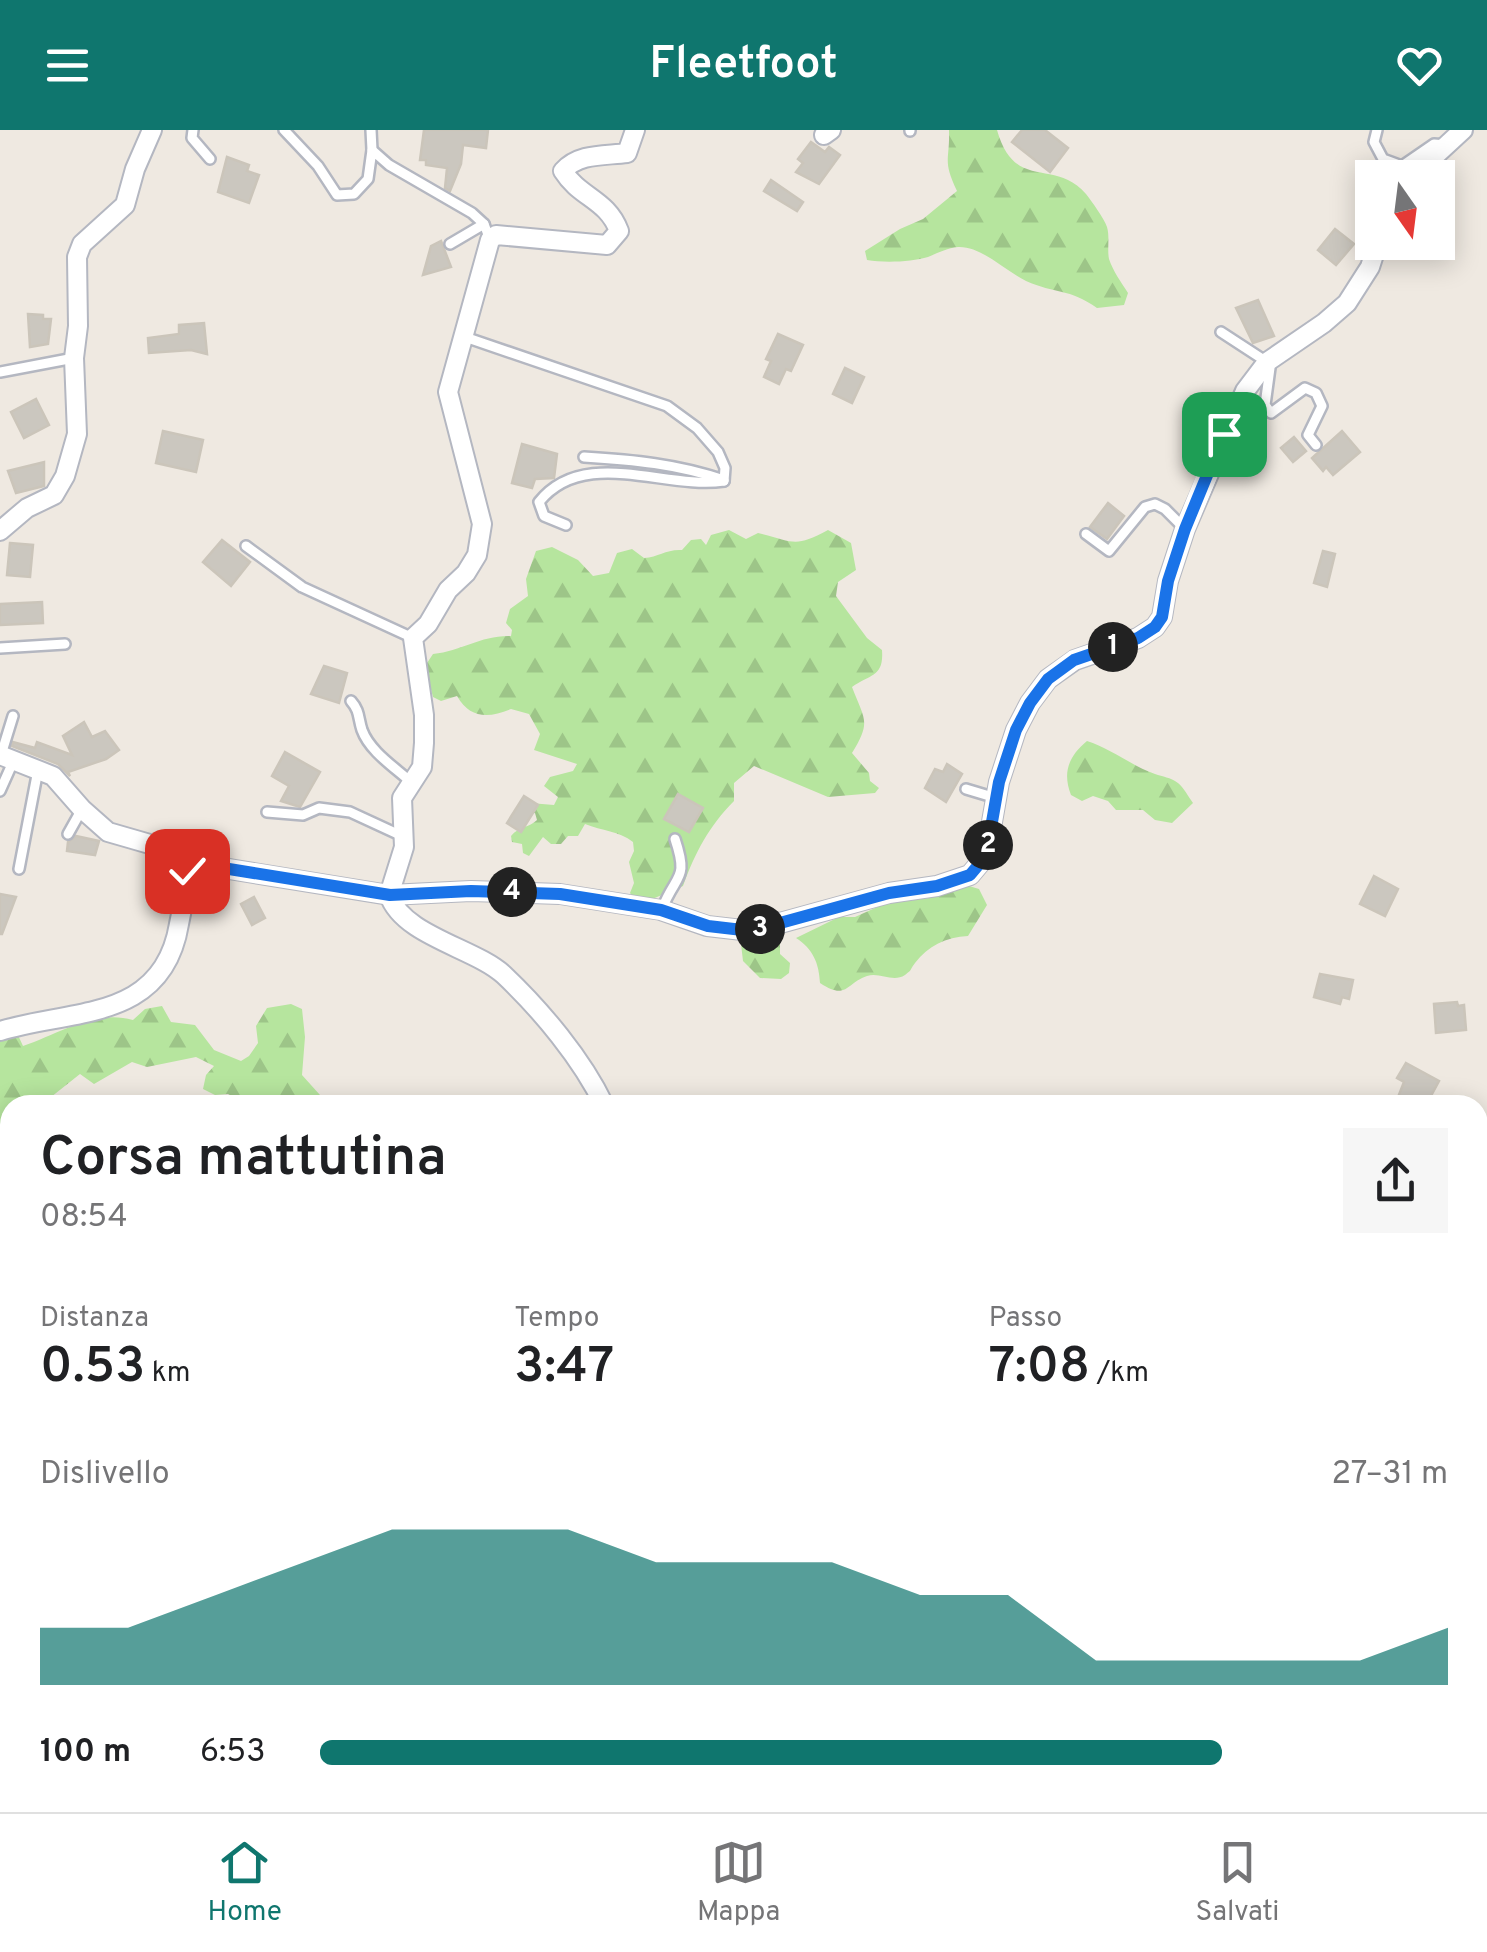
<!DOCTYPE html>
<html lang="it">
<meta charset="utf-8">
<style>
:root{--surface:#fff;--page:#f6f6f6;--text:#202124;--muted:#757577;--line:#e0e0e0;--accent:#0f766e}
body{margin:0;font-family:Overpass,sans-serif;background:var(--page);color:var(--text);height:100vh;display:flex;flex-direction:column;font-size:38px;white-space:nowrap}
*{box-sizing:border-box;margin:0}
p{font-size:32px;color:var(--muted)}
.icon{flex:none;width:55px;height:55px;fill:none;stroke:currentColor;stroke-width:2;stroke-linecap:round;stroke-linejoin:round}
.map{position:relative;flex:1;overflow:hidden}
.sheet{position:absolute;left:0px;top:965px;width:1488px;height:718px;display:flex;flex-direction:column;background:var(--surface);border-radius:30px 30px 0 0;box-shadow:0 5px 25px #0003}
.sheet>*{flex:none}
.needle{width:65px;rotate:166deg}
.buttons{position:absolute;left:1355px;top:30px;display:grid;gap:20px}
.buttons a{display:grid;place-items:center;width:100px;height:100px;border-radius:0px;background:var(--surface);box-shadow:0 5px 25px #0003;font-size:50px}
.pin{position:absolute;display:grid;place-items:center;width:85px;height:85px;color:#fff;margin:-42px;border-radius:20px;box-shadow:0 5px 15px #0006}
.km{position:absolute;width:50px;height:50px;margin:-25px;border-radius:50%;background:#222;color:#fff;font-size:28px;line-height:50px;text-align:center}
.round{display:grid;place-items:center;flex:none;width:105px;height:105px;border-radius:0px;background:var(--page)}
.head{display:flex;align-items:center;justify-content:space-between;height:170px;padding:0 40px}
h1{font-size:55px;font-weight:600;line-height:75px}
.metrics{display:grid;grid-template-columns:repeat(3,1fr);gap:15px;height:170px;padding:10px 40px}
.metrics div{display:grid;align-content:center}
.metrics b{font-size:50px;font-weight:600}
.metrics small{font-size:28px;font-weight:400}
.metrics p{font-size:28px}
.chart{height:280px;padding:20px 40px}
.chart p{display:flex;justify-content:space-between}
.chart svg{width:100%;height:180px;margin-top:10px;fill:var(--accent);opacity:.7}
ul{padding:0 40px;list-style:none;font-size:32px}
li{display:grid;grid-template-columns:160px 120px 1fr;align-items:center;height:75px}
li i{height:25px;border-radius:12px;background:var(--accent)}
header{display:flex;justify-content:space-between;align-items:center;height:130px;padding:0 40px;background:var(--accent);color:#fff;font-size:45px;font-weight:600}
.tabs{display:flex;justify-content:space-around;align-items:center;height:140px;border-top:2px solid var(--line);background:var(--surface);font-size:28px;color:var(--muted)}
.tabs a{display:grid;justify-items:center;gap:5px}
.tabs .current{color:var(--accent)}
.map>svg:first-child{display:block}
.forest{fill:url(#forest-firs)}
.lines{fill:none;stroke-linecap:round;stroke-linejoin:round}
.stream{stroke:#75cff0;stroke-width:5}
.building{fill:#cbc7bf;stroke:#cbc5ba;stroke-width:2.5}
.service-casing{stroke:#b4b7c1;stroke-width:14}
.minor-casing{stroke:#b4b7c1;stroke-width:22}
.service{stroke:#fff;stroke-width:9}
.minor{stroke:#fff;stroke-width:18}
.route-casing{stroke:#fff;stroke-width:20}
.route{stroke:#1a73e8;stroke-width:12}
</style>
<header><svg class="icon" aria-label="menu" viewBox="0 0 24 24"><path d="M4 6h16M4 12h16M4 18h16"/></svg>Fleetfoot<svg class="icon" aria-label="heart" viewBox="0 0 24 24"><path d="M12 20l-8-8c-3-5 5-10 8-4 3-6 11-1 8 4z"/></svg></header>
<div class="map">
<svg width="1487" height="1682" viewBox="0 0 1487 1682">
<defs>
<pattern id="forest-firs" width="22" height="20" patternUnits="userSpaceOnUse" patternTransform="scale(2.5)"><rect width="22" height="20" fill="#b6e59e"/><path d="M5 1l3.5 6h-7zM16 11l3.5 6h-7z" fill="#9dc588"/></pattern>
</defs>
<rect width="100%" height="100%" fill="#efe9e1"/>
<g class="forest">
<path d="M949 0H997C1015 63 1054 27 1086 64 1092 72 1104 88 1107 97 1110 107 1107 119 1109 129 1113 141 1121 152 1128 163L1124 175 1097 178C1069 158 1055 164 1026 151 1005 141 982 116 958 117 947 118 938 123 928 127 912 132 884 133 867 130L865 121 900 99 923 89 957 61C942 29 950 31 949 0Z"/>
<path d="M729 400 746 409 758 403C794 411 793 419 828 400L851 413 856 440 838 452 836 466 867 508 882 520C884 547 871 544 852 557 864 589 872 591 852 623L869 643 870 651 879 658 875 663 828 667 754 636 734 653V671C709 696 695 723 683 756L650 770 636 771 630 763 634 753 629 732 634 721 633 712C619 701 602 701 585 694L578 706H568L561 714H551L543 707 529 726 523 723 522 714 512 712 511 706C519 696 529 698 537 690L535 683 528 684 530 673 554 675 558 667 544 656 550 647 573 641 577 634 534 620 540 604 529 584 511 579C489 588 470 589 457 566L441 571 433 567 425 536 433 524C462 521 481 505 511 506L512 500 506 493 510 479 528 466 526 449 536 421 552 417 578 430 593 446 609 443 617 423 632 419 644 428C659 427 666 419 682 420L691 410 701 409 706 415 711 405Z"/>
<path d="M1087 611C1110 618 1132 636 1155 644 1163 647 1170 647 1178 653 1184 658 1188 666 1193 673L1172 693 1155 690 1143 680H1116L1108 671 1093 666 1082 671 1071 665C1062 642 1069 626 1087 611Z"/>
<path d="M969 756 979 759 987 775 968 806C946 807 928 816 915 833 909 841 913 839 905 845 893 853 880 842 867 846 846 853 847 871 820 853 819 833 813 819 796 808L839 787H855L884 774 929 768Z"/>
<path d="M774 804 780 808V824L790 833 789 843 781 849 760 848 743 831 741 814Z"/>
<path d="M291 874 302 879 305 907 302 945 329 975H248L228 964 215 965 203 959 206 945 214 936 196 927 147 937 132 932 94 954 80 944 41 975H10V1549L0 1534V910L4 902 17 903 23 916C59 904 94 879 133 890L145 879 162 876 171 892 195 895 214 920 241 931 249 926 258 913 256 896 267 878Z"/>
<path d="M526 1672 603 1673 610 1680C629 1667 653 1672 674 1682H519Z"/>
<path d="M82 1673V1672L270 1673 268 1682H83Z"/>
<path d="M699 1673H792L800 1682H694Z"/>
<path d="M1001 1673H1180L1192 1682H997Z"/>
</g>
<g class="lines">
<path class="stream" d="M106 1682 107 1672"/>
</g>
<g class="building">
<path d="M424 0H488L486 18 463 15 461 34 450 61 445 58 447 38 426 35V30H420Z"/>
<path d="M1022 0H1045L1068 18 1050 42 1012 12Z"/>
<path d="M811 12 825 22 829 17 840 25 819 54 796 42 803 33 798 29Z"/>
<path d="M227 27 249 35 247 41 259 45 249 73 218 62Z"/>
<path d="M771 50 803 72 797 81 764 61Z"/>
<path d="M1335 99 1354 114 1336 135 1318 120Z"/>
<path d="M441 111 451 137 423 145 431 116Z"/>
<path d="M1258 170 1274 206 1253 213 1236 178Z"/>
<path d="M28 184 43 185V189H51L48 214 30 217Z"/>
<path d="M204 193 207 224 191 220 149 223 148 208 179 204V195Z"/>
<path d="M778 204 803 215 791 241 786 239 779 254 764 247 771 231 766 229Z"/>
<path d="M845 238 864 247 852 273 833 264Z"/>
<path d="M36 269 49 295 24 308 11 282Z"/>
<path d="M163 301 203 310 196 342 156 333Z"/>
<path d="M1342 301 1360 322 1333 345 1326 337 1323 341 1312 328Z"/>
<path d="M1294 307 1306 321 1293 332 1281 318Z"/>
<path d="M522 314 557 324 554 348 535 349 532 358 512 353Z"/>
<path d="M44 332V356L16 363 8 341Z"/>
<path d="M1108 373 1124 386 1107 409 1090 397Z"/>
<path d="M222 410 250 432 231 456 203 432Z"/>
<path d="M10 413 33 415 30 447 7 445Z"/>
<path d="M1323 421 1335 424 1327 457 1314 453Z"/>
<path d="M42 472 43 493 0 495V474Z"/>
<path d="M324 536 347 543 339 573 311 564Z"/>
<path d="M84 592 92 607 105 601 119 620 106 629 68 642 70 646 58 634 12 616 13 612 35 618 37 612 72 625 63 606Z"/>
<path d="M285 622 320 642 300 677 281 671 289 656 272 646Z"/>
<path d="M947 634 962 644 946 672 925 658 935 639 943 642Z"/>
<path d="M678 664 703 678 689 702 664 689Z"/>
<path d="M524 666 538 675 521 702 507 693Z"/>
<path d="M76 706 99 711 95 725 67 721 68 712Z"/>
<path d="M1374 746 1398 759 1385 786 1360 774Z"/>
<path d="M0 764 16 767 2 804H0Z"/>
<path d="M254 767 265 788 252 795 241 774Z"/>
<path d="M1320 844 1353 850 1349 869 1342 867 1340 874 1314 867Z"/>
<path d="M1457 872 1458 876 1464 875 1466 900 1436 903 1434 874Z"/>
<path d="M1406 933 1439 951 1426 975H1395L1404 952 1397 948Z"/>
</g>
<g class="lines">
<defs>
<g id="service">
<path d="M193 0 192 8 210 29"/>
<path d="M284 0 318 36 337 65 354 64 368 49 372 20 389 35 472 83 484 94 490 110"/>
<path d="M371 0 372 20"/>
<path d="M910 0V1"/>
<path d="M1377 0 1374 12 1383 29 1402 36 1434 14 1446 15"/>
<path d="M450 114 484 94"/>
<path d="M1221 202 1267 232 1270 238 1265 275 1271 283 1305 258 1316 263 1322 276 1308 305 1316 315"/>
<path d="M462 206 667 276 697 298 718 322 725 338 724 351"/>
<path d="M0 242 74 228"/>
<path d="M584 327C633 330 677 334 724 350"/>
<path d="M566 395 544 386 539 372C584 316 665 360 724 351"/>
<path d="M1086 404 1109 421 1145 377 1155 374 1165 379 1185 399"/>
<path d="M246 416 302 457 413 508"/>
<path d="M0 518 65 514"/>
<path d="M351 571C360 581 358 588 362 600 370 622 396 638 412 653"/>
<path d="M1 625 13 586"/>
<path d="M966 659 996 668"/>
<path d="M0 661 13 632"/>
<path d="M267 682 303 685 319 678 350 682 402 706"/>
<path d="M68 704 82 679"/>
<path d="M19 739 38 640"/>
<path d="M662 779C676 743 689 751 675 709"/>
</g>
<g id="minor">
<path d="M824 5 831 0"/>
<path d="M1411 48 1463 0"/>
<path d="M0 401 27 378 54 365 65 346 77 304 74 228 78 196 77 127 82 114 125 75 135 39 152 0"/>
<path d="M0 625 53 646 82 679 108 702 167 719 186 732 389 765 471 761 560 764 661 780 707 796 751 801 889 763 937 756 970 745 986 726 999 652 1016 600 1030 573 1048 549 1075 530 1138 508 1155 497 1162 487 1168 451 1185 399 1245 261 1267 232 1324 193 1347 173 1370 137 1378 112"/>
<path d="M389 765 404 717 402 668 422 637 424 613V585L413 508 428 494 448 460 466 443 477 425 482 394 448 262 490 110 496 105 607 115 619 101C607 69 580 68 563 41 579 23 604 26 627 23L635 0"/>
<path d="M389 765C403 806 475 818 504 845 541 880 582 929 604 975"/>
<path d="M0 901C74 879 163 891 179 794 183 774 188 752 186 732"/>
<path d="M1478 1013 1487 1017"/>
<path d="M1478 1161 1487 1155"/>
<path d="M1478 1224 1487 1243"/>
<path d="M494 1682 498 1672"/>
</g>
</defs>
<use href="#service" class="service-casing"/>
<use href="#minor" class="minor-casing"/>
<use href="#service" class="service"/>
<use href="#minor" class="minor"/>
</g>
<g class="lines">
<defs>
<path id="route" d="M187 741 186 732 390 765 471 761 560 764 661 780 708 796 751 801 889 763 937 756 970 745 986 726 999 652 1016 600 1030 573 1048 549 1074 530 1138 508 1155 497 1162 487 1168 451 1185 399 1224 304"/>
</defs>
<use href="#route" class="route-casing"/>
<use href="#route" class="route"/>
</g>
</svg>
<div class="buttons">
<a><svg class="needle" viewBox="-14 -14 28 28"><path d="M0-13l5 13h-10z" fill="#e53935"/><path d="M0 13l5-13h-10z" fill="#757577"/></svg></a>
</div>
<div class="pin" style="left:1224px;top:304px;background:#1e9e55"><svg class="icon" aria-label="arrive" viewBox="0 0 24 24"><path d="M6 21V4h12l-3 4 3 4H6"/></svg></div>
<div class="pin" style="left:187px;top:741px;background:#d93025"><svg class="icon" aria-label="check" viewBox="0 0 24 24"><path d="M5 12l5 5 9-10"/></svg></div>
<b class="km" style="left:1113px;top:517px">1</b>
<b class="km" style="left:988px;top:715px">2</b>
<b class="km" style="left:760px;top:799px">3</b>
<b class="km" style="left:512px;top:762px">4</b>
<section class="sheet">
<div class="head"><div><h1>Corsa mattutina</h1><p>08:54</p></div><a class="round"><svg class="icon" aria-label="share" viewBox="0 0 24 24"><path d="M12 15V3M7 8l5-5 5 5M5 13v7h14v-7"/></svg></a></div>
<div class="metrics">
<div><p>Distanza</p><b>0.53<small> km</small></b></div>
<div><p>Tempo</p><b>3:47</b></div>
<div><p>Passo</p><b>7:08<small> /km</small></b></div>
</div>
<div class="chart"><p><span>Dislivello</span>27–31 m</p>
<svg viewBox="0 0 160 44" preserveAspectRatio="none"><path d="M0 44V30L10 30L20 22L30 14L40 6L50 6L60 6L70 14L80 14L90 14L100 22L110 22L120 38L130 38L140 38L150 38L160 30V44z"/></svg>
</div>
<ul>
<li><b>100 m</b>6:53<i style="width:80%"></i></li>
</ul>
</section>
</div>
<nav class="tabs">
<a class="current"><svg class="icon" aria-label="home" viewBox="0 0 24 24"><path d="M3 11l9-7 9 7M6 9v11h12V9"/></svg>Home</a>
<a><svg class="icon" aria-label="map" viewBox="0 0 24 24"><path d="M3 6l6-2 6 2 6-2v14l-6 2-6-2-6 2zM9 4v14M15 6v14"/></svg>Mappa</a>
<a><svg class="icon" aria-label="saved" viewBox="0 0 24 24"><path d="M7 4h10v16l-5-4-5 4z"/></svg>Salvati</a>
</nav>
